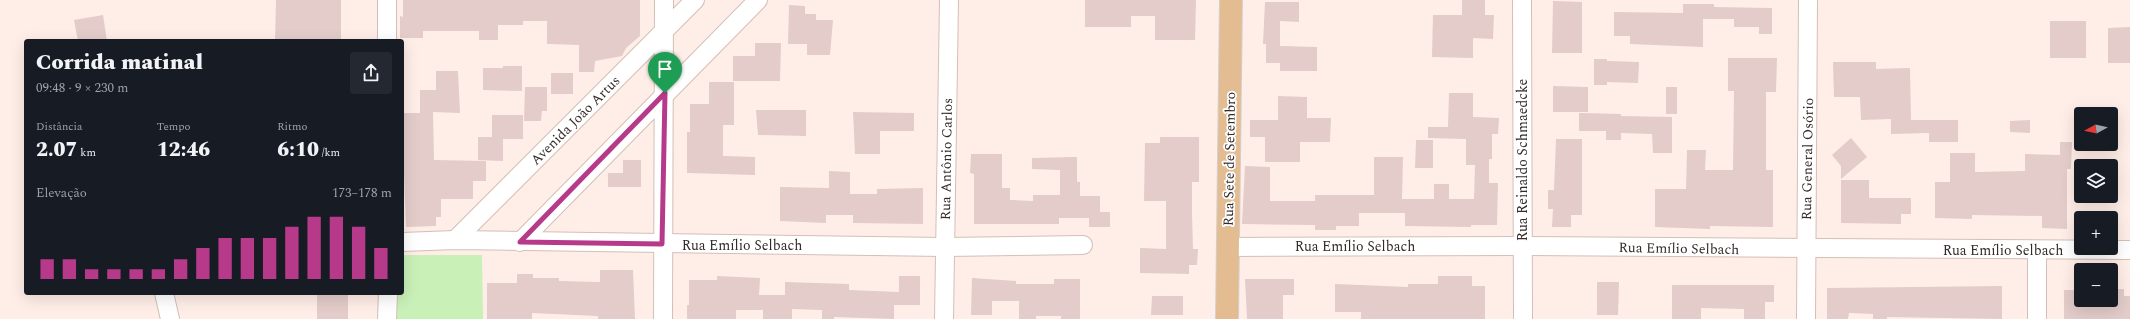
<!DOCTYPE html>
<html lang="pt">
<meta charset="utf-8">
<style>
:root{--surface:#171b24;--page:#242831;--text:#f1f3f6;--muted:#9ea1a6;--accent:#b73a8a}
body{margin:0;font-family:Spectral,serif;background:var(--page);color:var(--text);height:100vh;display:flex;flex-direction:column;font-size:15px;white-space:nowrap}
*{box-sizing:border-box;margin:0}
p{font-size:13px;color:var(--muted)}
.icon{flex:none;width:22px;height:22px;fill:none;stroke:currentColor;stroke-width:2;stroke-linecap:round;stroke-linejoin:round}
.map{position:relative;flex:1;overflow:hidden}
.details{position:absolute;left:24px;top:39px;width:380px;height:256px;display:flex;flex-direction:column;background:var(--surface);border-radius:4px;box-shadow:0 4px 16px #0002}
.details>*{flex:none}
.needle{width:26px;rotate:262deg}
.controls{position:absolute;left:2074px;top:107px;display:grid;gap:8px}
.controls a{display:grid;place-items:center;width:44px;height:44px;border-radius:4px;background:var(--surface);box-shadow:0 4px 16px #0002;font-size:20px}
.pin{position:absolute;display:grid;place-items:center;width:34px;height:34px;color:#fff;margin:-41px -17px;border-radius:50% 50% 50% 0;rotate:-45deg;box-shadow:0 0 4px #0007}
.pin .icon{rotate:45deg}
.round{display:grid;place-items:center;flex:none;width:42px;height:42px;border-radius:4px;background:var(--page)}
.summary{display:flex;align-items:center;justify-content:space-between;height:68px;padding:0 12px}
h1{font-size:22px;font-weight:800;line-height:30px}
.metrics{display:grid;grid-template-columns:repeat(3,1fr);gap:6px;height:68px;padding:4px 12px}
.metrics div{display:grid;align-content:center}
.metrics b{font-size:20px;font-weight:800}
.metrics small{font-size:11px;font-weight:400}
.metrics p{font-size:11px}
.chart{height:112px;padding:8px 12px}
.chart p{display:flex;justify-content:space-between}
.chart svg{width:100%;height:72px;margin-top:4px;stroke:var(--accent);stroke-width:6}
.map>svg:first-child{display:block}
.green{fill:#c9f0b7}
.building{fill:#e3ccca}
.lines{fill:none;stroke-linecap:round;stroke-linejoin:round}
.minor-casing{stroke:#d3bfb6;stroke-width:20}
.major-casing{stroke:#d2d0d0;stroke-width:24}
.minor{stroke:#fff;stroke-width:18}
.major{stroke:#e3bc91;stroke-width:22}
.route-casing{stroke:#fff;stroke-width:8}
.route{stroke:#b73a8a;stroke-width:5}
.labels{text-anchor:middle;stroke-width:3.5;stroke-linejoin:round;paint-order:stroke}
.street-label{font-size:14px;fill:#332b28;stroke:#fff}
</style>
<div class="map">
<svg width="2130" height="319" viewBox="0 0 2130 319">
<rect width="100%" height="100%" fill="#ffeee7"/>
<path class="green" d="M402 255H482L483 319H395V293H402Z"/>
<g class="building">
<path d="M276 0H341V41H275Z"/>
<path d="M403 0H640V36L626 48 622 56 595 61 594 72H579V45L547 44V21H523V25H498V40H479V31H423V38H400V16L403 17Z"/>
<path d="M1085 0H1196L1195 40H1155V16H1131V27H1085Z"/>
<path d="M1462 0H1485V15H1494L1493 39 1473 38V58L1432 57 1433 15H1462Z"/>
<path d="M1553 1 1582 2V53H1552Z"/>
<path d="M1265 2H1299V22L1280 21V46L1317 47V71H1280V63H1266V44H1263Z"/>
<path d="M1683 4H1714V7L1772 8V34H1759V27H1734V19H1703V47L1630 44V36H1614V12L1683 13Z"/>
<path d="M789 5 805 6V14H816V20H833L830 55H807V44H788Z"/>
<path d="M103 15 107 41H78L74 20Z"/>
<rect x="2050" y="21" width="36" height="37"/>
<path d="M2130 27V63H2108V28Z"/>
<path d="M755 43H781L780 81H733V56H755Z"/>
<path d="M1728 58H1777L1776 92H1766V170H1773V227L1710 226V229L1655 227V189H1686L1687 150H1706L1705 170H1733L1734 91H1728Z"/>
<path d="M1594 59H1607V61L1639 62 1638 83 1607 82V85H1594Z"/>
<path d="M1833 62H1876V69L1910 68 1911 120H1958V142H1929V133L1891 134V119L1861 120 1860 97H1834Z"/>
<path d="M503 66H522V91L483 90V68H503Z"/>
<path d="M436 71H458L460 113 433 112 434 160 486 161V181H473V199H441V217H436V226L406 227 403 148 404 113H420V90H436Z"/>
<rect x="551" y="73" width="22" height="21"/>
<path d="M709 82H734V125H723V156L755 157V175L687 173V132H690V104H709Z"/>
<path d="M1553 86 1588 87V112H1553Z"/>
<path d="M525 87H547V111H542L541 121H524Z"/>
<rect x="1666" y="87" width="11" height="27"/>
<path d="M1449 93H1473V117L1499 118 1498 134H1492V159H1489V183H1498L1497 225H1471V227L1405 226V213H1359V226H1336V230H1315V225L1242 224 1245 166 1270 167V201H1315V195H1374V157H1403L1402 199H1434V184H1449V199H1474L1475 165H1466V139L1428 138V127H1448Z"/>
<path d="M1278 96 1307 97V118H1331L1330 142H1300V162H1265V137H1250V120H1278Z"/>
<path d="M756 110H806V136L758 135Z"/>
<path d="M853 112 914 113V131H880V154H855Z"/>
<path d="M1579 113 1621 114V116L1672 117V153H1653L1652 134 1621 133V140H1606V131H1579Z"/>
<path d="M492 115H523V139H503V161L478 160V137H492Z"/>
<path d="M2030 120V133L2010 132V121Z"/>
<path d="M1160 137H1199V182H1192V213L1193 249H1198L1197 265H1189V274L1140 273V248L1166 249V201H1144L1145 143H1160Z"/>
<path d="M1851 138 1867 157 1841 179V166L1832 155Z"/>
<path d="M1556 139H1582V215H1571V227H1552L1553 209H1548V190H1554Z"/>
<path d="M1416 140H1433V168H1415Z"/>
<path d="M2060 142H2072L2071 169H2067V229L2042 228V216L1972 215V219L1935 218V182H1950V153H1975V172L2025 171V154L2060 155Z"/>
<path d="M971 154H1002V188H1010V200L1033 201V195H1060V170L1032 169V158L1077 157V182H1080V196H1100V212H1110V227H1089V218H1059V224H974V174L970 173Z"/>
<path d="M623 160H641V187H608V173H623Z"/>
<path d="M829 171 850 172V194H877V189L923 188V224L853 223V215H826V223L780 221V187L829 188Z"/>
<path d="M1841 180H1869V198H1911V214H1901V224L1841 223Z"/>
<path d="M600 270H633L635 319H598V316L532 313V319H487V283H517V274H533V278H559V281L600 282Z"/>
<path d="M717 276 760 278 759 295H785V282L849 284V290L899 292V276H920V305H894V319L834 317V319H822V310L792 309V319H763V310H736V319H687V305H689V280H717Z"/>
<path d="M1438 276H1472V286H1485V319H1361V312H1335V284L1408 287V284H1438Z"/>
<path d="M972 278 1016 281V284H1054V279H1080V319H1061V316H1036V319H1019V301H992V315H971Z"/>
<path d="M1245 279H1294V295H1283V319H1247Z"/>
<path d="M1597 282H1619L1618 315H1597Z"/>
<path d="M1672 285H1774V302H1765V319H1744V309L1701 308V319H1672Z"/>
<path d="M2002 286V319L1887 317V319H1873V314L1849 313 1848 319H1827V288Z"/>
<path d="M2111 289H2124V296H2130V319H2064V290H2081V300H2111Z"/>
<rect x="317" y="293" width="31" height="26"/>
<path d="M1152 296H1183V315H1151Z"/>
</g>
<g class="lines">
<defs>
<g id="minor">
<path d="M387 0V41"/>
<path d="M1522 0 1523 319"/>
<path d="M455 240 695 0"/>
<path d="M402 242 455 240 944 247 1083 245"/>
<path d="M520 242 758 0"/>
<path d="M1228 247 1522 246 2130 250"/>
<path d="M164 293 170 319"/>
<path d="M387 319 388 293"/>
<path d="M663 319 664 0"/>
<path d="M944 319 949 0"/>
<path d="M1806 319 1808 0"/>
<path d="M2037 319V250"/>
</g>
<path id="major" d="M1227 319 1231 0"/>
</defs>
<use href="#minor" class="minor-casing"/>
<use href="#major" class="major-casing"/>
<use href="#minor" class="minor"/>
<use href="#major" class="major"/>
</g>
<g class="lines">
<defs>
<path id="route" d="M665 93 662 244 520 242Z"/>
</defs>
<use href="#route" class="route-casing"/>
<use href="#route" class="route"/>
</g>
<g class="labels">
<g class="street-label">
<text transform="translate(575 120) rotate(-45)" y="5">Avenida João Artus</text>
<text transform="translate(946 159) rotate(-89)" y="5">Rua Antônio Carlos</text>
<text transform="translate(1229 159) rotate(-89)" y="5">Rua Sete de Setembro</text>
<text transform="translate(1807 159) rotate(-89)" y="5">Rua General Osório</text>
<text transform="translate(1522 160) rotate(-90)" y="5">Rua Reinaldo Schmaedcke</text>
<text x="742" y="250">Rua Emílio Selbach</text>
<text x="1355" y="251">Rua Emílio Selbach</text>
<text transform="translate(1679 248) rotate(1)" y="5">Rua Emílio Selbach</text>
<text x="2003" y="255">Rua Emílio Selbach</text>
</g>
</g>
</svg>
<div class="controls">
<a><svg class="needle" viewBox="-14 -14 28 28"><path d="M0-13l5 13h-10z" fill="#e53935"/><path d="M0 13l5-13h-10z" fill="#9ea1a6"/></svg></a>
<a><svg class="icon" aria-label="layers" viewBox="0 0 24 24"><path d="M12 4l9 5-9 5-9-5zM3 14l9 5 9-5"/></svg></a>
<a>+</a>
<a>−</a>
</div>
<div class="pin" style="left:665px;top:93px;background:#1e9e55"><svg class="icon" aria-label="arrive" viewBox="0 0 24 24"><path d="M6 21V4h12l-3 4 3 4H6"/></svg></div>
<section class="details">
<div class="summary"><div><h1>Corrida matinal</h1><p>09:48 · 9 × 230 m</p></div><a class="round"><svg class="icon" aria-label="share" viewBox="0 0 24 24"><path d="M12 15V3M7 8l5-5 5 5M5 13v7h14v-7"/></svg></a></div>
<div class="metrics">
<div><p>Distância</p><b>2.07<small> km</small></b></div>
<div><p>Tempo</p><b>12:46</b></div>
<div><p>Ritmo</p><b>6:10<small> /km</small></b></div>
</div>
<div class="chart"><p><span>Elevação</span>173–178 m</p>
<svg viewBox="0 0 160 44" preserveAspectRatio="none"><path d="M5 44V32M15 44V32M25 44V38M35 44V38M45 44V38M55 44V38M65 44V32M75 44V25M85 44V19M95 44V19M105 44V19M115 44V12M125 44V6M135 44V6M145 44V12M155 44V25"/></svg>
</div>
</section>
</div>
